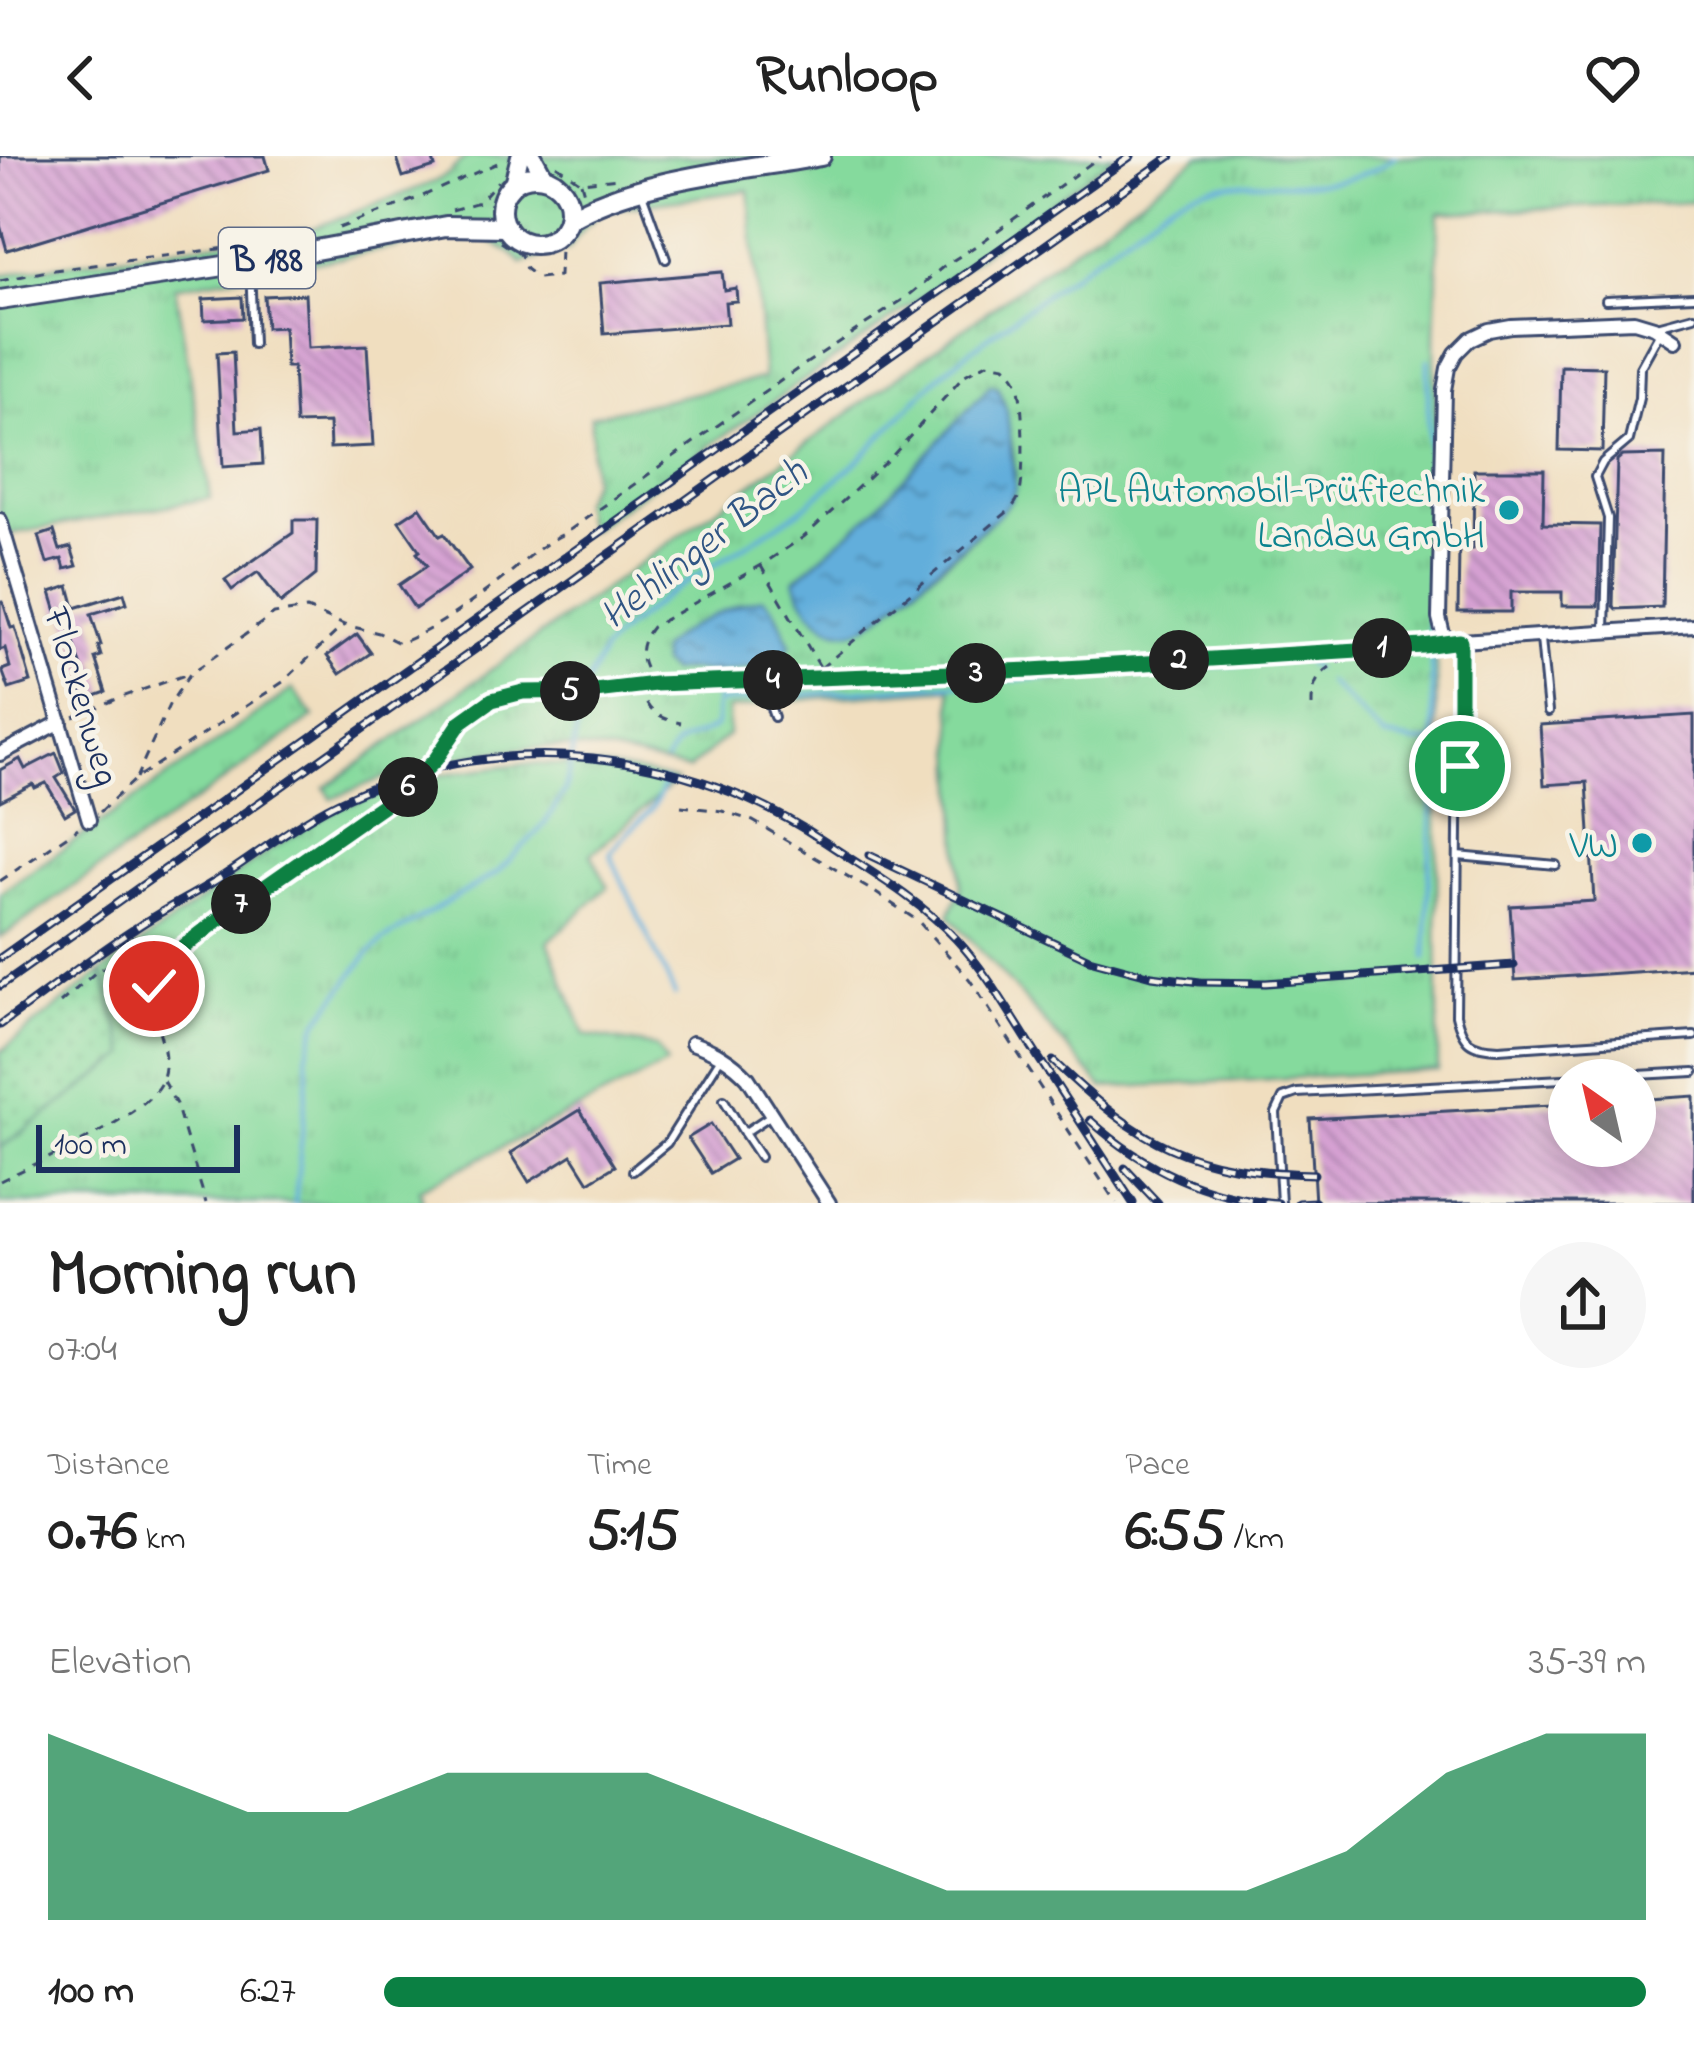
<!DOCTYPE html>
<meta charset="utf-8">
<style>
:root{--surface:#fff;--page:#f6f6f6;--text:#222;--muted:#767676;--accent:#0b8043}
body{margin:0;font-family:"Indie Flower",sans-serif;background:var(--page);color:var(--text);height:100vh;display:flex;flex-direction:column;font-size:45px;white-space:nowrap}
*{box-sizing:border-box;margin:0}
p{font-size:39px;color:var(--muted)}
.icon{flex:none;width:66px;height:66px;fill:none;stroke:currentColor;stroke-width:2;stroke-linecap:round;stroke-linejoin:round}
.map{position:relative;height:1047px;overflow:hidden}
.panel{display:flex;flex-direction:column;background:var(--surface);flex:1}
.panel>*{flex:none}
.needle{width:78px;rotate:326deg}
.buttons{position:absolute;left:1548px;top:903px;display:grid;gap:24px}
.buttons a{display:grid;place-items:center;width:108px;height:108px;border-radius:50%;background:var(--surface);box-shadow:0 6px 30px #0003;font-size:60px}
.scale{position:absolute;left:36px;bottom:30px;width:204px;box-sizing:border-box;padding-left:12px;border:6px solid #1b2f5e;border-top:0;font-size:33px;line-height:42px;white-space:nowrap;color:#1b2f5e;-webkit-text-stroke:9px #f7f3e8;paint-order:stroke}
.pin{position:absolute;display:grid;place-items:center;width:102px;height:102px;color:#fff;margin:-51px;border:6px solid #fff;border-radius:50%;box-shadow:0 3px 12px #0007}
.km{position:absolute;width:60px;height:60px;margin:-30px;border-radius:50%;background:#222;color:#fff;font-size:33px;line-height:60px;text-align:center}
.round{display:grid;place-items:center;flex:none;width:126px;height:126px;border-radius:63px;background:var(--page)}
.head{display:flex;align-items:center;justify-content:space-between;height:204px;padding:0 48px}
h1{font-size:66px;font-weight:700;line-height:90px}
.figures{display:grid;grid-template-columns:repeat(3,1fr);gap:18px;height:204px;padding:12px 48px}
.figures div{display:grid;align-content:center}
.figures b{font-size:60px;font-weight:700}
.figures small{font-size:33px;font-weight:400}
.figures p{font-size:33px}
.chart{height:336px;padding:24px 48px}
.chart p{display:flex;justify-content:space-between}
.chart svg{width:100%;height:216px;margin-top:12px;fill:var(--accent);opacity:.7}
ul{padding:0 48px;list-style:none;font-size:39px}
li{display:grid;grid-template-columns:192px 144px 1fr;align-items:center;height:90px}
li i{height:30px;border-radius:15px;background:var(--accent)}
header{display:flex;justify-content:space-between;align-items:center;height:156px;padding:0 48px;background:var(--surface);font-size:54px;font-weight:700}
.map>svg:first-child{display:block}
.grass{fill:url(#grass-tufts);stroke:#50847e;stroke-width:3;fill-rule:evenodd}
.garden{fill:url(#garden-dots);stroke:#50847e;stroke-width:3}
.water{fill:url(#water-ripples);stroke:#3e6e9c;stroke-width:3}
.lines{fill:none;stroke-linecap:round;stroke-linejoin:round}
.stream{stroke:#62aedb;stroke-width:4.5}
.building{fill:url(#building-back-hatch)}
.service-casing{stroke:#3b496d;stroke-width:12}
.minor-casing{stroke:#3b496d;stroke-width:18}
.secondary-casing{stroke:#3b496d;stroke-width:22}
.primary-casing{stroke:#3b496d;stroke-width:24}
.path{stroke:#3b496d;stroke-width:3;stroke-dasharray:9 9;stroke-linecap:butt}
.service{stroke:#fff;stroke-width:6}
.minor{stroke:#fff;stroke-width:12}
.secondary{stroke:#fff;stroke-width:16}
.primary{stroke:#fff;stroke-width:18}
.rail-casing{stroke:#1b2f5e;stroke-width:9}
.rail{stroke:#f7f3e8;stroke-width:4.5;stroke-dasharray:14;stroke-linecap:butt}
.route-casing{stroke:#fff;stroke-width:24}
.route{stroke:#0b8043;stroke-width:15}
.culture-dot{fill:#0f9aa8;stroke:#f7f3e8;stroke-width:4.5}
.labels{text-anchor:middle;stroke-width:9;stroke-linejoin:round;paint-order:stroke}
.shield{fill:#f7f3e8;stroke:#5d6a87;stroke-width:3}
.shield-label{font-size:36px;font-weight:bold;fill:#1b2f5e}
.culture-label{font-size:39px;fill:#0d838f;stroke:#f7f3e8;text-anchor:end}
.street-label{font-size:39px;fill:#1b2f5e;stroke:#f7f3e8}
.water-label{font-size:42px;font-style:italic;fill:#305584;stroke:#f7f3e8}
</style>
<header><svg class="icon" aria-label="back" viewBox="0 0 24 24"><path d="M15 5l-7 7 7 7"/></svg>Runloop<svg class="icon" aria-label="heart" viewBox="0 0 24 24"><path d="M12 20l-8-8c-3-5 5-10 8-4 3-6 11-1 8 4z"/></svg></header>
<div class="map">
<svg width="1694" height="1047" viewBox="0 0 1694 1047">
<defs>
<pattern id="grass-tufts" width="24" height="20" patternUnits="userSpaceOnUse" patternTransform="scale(3)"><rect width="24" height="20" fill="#85da9d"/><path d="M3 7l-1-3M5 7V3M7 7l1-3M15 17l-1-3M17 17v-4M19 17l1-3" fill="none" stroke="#72bb8a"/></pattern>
<pattern id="garden-dots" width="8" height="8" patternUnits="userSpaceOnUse" patternTransform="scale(3)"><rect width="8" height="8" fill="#85da9d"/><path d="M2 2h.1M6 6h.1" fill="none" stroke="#72bb8a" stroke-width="1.8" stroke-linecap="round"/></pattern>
<pattern id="water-ripples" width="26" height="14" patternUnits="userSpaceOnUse" patternTransform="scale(3)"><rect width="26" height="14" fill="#62aedb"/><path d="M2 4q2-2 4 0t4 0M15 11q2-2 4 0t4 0" fill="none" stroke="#508eb5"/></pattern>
<pattern id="building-back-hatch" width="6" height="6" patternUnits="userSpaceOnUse" patternTransform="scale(3)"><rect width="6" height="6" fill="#d5a0d2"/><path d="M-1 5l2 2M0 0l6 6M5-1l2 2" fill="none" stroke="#ac83ae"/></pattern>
</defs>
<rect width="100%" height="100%" fill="#f7f3e8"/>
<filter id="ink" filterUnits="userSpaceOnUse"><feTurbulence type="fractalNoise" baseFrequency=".00833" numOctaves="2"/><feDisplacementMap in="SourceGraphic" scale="24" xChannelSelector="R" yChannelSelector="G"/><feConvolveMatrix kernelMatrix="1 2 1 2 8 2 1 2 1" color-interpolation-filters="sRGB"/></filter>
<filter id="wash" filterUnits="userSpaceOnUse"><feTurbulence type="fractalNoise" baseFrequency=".004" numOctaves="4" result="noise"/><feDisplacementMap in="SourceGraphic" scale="48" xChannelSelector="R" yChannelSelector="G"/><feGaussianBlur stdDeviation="2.7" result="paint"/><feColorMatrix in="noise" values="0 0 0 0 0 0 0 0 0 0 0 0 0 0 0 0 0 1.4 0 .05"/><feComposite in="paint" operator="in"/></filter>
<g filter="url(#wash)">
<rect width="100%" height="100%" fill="#f0debf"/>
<g class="grass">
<path d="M466 0H1115L927 138 588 375 581 346 592 324 591 260 764 222 749 34 603 54 582 74 569 93 522 107 511 97 474 77 175 131 211 342 0 380V120L26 114 314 72 434 26 448 18Z"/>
<path d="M1199 0H1694V46L1439 57 1435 181 1438 914 1103 932 949 759 961 733 951 532 816 542 728 553V579L688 614C655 606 621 597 587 593 501 585 410 607 332 643L325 632 749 330ZM998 233C1006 252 1020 317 1013 335 1002 366 910 434 882 459 830 494 825 463 795 423L870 359 972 250ZM741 447 773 505 717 517 685 512 672 482Z"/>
<path d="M293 533 314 561 0 782V737Z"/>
<path d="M520 608C574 608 624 610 676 625L591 698 608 731 548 786 585 879 656 891 667 908 419 1033 423 1047H0V992L127 899 102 816 268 695 337 653 408 627 450 617Z"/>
</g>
<path class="garden" d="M102 816 127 899 0 992V896Z"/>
<g class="water">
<path d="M991 229 998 232 1007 255 1015 332 1011 344 998 359 882 459C874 464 865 472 857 474 827 483 801 448 795 424L870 359Z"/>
<path d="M763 442 774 452 791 489C775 508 744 514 719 516 699 518 693 510 671 516L661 508V493C683 470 732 449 763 442Z"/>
</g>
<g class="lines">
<g class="stream">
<path d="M1428 204 1429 480"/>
<path d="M1328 526 1385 581 1418 587 1432 585"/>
<path d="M783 540 1304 503 1314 512"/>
<path d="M717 547 763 542"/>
<path d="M666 605C679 577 696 585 716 570L717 537"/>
<path d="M664 625C656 663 628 668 610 698L675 839"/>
<path d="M1426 802 1434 585 1431 505"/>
<path d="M295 1047 308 919 307 899 317 867 368 798 383 784 497 717 544 669 565 635 585 531 603 495 617 480 665 440 801 354 856 307 933 226 964 199 1166 49C1240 0 1325 56 1395 0"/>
</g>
</g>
<g id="blocks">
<g class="building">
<path d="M0 0H265L269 14 7 94 0 69Z"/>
<path d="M396 0H432L435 11 403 21Z"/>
<path d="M722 116 724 134 736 132 737 145 725 146 727 168 604 178 600 127Z"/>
<path d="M305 138 308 192 367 189 373 290 330 292 329 267 296 268 293 211H286L284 171 266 172 264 140Z"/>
<path d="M242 141 243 162 204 164 203 143Z"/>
<path d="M233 196 237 275 261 273 263 308 223 311 217 197Z"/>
<path d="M1561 210 1604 211 1602 295 1559 294Z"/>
<path d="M1665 299 1662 451 1616 453 1613 450 1617 304 1622 300Z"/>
<path d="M1474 314H1544L1543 368 1600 369 1598 450H1562V436H1511V456H1458L1459 393H1473Z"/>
<path d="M420 351 440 380 444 378 470 414 415 453 399 429 427 410 417 397 420 395 399 365Z"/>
<path d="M293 364H317L316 419 281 447 258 416 232 434 225 424 293 377Z"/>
<path d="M54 375 60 394 71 391 77 410 65 413 62 403 47 407 39 380Z"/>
<path d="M69 430 75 452 124 437 127 447 91 458 101 489 98 490 101 500 95 502 106 536 84 544 79 527 86 525 65 457 58 459 51 436Z"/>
<path d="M0 446H3L11 472 15 471 31 526 9 533 2 514 10 511 5 492 0 494Z"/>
<path d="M357 478 371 497 340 518 327 500Z"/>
<path d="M1694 559V812L1515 824 1510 750 1594 745 1587 626 1544 629 1540 569Z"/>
<path d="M56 597 64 617 56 622 75 653 65 659 46 627 35 632 33 628 0 645V614L20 603 25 613Z"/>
<path d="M1694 940V1047H1315L1310 963 1569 948V990H1635V944Z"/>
<path d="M580 954 615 1010 589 1026 572 999 529 1026 511 997Z"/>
<path d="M711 968 734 1003 711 1017 688 982Z"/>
</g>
</g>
</g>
<g filter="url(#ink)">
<use href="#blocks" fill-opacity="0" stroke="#3b496d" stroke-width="3"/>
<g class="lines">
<defs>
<g id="service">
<path d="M642 37 666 103"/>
<path d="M250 109 253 188"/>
<path d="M1606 144 1694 140"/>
<path d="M1657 170 1694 160"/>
<path d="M1605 473 1608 362 1595 321 1603 306 1629 284 1639 242 1640 212 1660 176"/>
<path d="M1541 483 1548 556"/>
<path d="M1460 488 1456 859C1463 887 1471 892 1499 893L1694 880"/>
<path d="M772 524 769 547 774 561"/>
<path d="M1458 700 1556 709"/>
<path d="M724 944 744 977 771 959"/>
<path d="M744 977 760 1001"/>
<path d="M633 1015 667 987 720 903"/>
<path d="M1281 1047 1276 957 1283 942 1297 937 1694 916"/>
</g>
<g id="minor">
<path d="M1675 185 1654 171 1634 165 1511 170 1489 174 1470 183 1456 197 1448 212 1444 234 1439 462 1445 486 1694 470"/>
<path d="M0 364 89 664"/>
<path d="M0 598 61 566"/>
<path d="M692 887C715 895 731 904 748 922L829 1047"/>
</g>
<g id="secondary">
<path d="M533 0 545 22"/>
<path d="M513 28 520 0"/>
</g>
<g id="primary">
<circle cx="535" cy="54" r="34"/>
<path d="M568 63C636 22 743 14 821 0"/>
<path d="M0 144 250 106 446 70 506 71"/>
</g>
</defs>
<use href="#service" class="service-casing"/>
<use href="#minor" class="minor-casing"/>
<use href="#secondary" class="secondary-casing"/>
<use href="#primary" class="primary-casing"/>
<g class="path">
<path d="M556 9 581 26 619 22"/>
<path d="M581 26 584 37"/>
<path d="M452 54 479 46 498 25"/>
<path d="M339 72 418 42 502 5"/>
<path d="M501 86 521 99 526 113 538 122 559 120 560 92 567 81"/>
<path d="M0 125 47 115 242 90"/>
<path d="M761 410 820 511"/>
<path d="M779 524 1032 515 1435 488"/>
<path d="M655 527C639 508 636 491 652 471L760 410 805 380 894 298 965 219 987 207 1005 210C1010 216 1014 219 1017 226 1024 242 1025 324 1019 340 1015 350 1008 356 1000 362L821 512 818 522"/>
<path d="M640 531C647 556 657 562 681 567"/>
<path d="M1312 550C1311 514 1333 510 1360 494"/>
<path d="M74 561 119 542 188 518"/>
<path d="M136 622 169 549 190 518 274 458 307 453 344 469 379 477 399 487C433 476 482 439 511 416 528 402 544 387 564 378L796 214 907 141 944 110 979 88 1101 0"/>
<path d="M681 650 722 655 753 665 876 737 918 765 970 824 1116 1047"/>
<path d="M100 656 136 622 283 526 344 469"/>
<path d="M0 725 78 672"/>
<path d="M60 847 96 816 119 804 139 814 153 828"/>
<path d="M163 925 176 948 206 1047"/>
<path d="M0 1025C37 1006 148 961 162 924 177 886 133 850 164 809 184 784 217 765 243 746 298 707 354 669 410 630L437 603 461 566 492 544 509 538 595 535 669 527 764 525"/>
</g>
<use href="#service" class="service"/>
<use href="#minor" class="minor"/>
<use href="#secondary" class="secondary"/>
<use href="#primary" class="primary"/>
<defs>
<g id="rail">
<path d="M869 699 1089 803 1152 820 1200 826 1266 827 1514 809"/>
<path d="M0 802 1131 0"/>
<path d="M0 830 1171 0"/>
<path d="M0 869C44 838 87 804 133 774 163 753 196 738 226 718 267 691 304 661 349 641 503 571 686 592 825 686 870 716 919 743 956 783 985 814 1006 851 1029 887 1064 940 1098 994 1133 1047"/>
<path d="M1053 905C1142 990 1190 1015 1314 1018"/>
<path d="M1090 964C1144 1013 1205 1041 1278 1047"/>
<path d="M1125 1012 1158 1047"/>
<path d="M1298 1047 1315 1046"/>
</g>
</defs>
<use href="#rail" class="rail-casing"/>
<use href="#rail" class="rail"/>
</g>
</g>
<g class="lines" filter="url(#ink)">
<defs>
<path id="route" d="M154 830 158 818 177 796 222 761 410 630 436 603 461 566 492 544 523 536 595 535 655 528 1032 514 1423 490 1460 485V610"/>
</defs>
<use href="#route" class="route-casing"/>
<use href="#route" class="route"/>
</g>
<g class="culture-dot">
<circle cx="1509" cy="354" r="12"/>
<circle cx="1642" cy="687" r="12"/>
</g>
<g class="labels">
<rect class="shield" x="219" y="72" width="96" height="60" rx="9"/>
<g class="shield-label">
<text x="267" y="115">B 188</text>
</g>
<g class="culture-label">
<text x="1485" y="346">APL Automobil-Prüftechnik<tspan x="1485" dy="45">Landau GmbH</tspan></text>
<text x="1618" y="701">VW</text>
</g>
<g class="street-label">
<text transform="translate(84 540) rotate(73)" y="14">Flockenweg</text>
</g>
<g class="water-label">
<text transform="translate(702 386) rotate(-38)" y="15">Hehlinger Bach</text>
</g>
</g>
</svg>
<div class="buttons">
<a><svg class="needle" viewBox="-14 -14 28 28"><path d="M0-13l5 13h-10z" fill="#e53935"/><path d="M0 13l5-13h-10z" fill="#767676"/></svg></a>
</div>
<div class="scale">100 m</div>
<div class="pin" style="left:1460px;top:610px;background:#1e9e55"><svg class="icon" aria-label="arrive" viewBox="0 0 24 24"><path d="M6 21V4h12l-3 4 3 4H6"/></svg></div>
<div class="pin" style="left:154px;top:830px;background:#d93025"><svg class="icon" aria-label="check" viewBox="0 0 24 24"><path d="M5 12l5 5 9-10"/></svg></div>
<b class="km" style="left:1382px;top:492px">1</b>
<b class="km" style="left:1179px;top:504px">2</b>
<b class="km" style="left:976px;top:517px">3</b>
<b class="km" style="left:773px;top:524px">4</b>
<b class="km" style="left:570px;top:535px">5</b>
<b class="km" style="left:408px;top:631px">6</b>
<b class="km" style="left:241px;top:748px">7</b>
</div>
<section class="panel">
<div class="head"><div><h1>Morning run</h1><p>07:04</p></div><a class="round"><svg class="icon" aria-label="share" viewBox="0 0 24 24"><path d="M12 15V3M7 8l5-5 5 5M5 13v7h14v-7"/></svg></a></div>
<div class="figures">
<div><p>Distance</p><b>0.76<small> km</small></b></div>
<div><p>Time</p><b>5:15</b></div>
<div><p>Pace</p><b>6:55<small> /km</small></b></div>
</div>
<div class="chart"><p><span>Elevation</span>35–39 m</p>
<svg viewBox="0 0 160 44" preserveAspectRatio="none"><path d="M0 44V6L10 14L20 22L30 22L40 14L50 14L60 14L70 22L80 30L90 38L100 38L110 38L120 38L130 30L140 14L150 6L160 6V44z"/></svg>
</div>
<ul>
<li><b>100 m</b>6:27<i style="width:100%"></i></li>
</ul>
</section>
